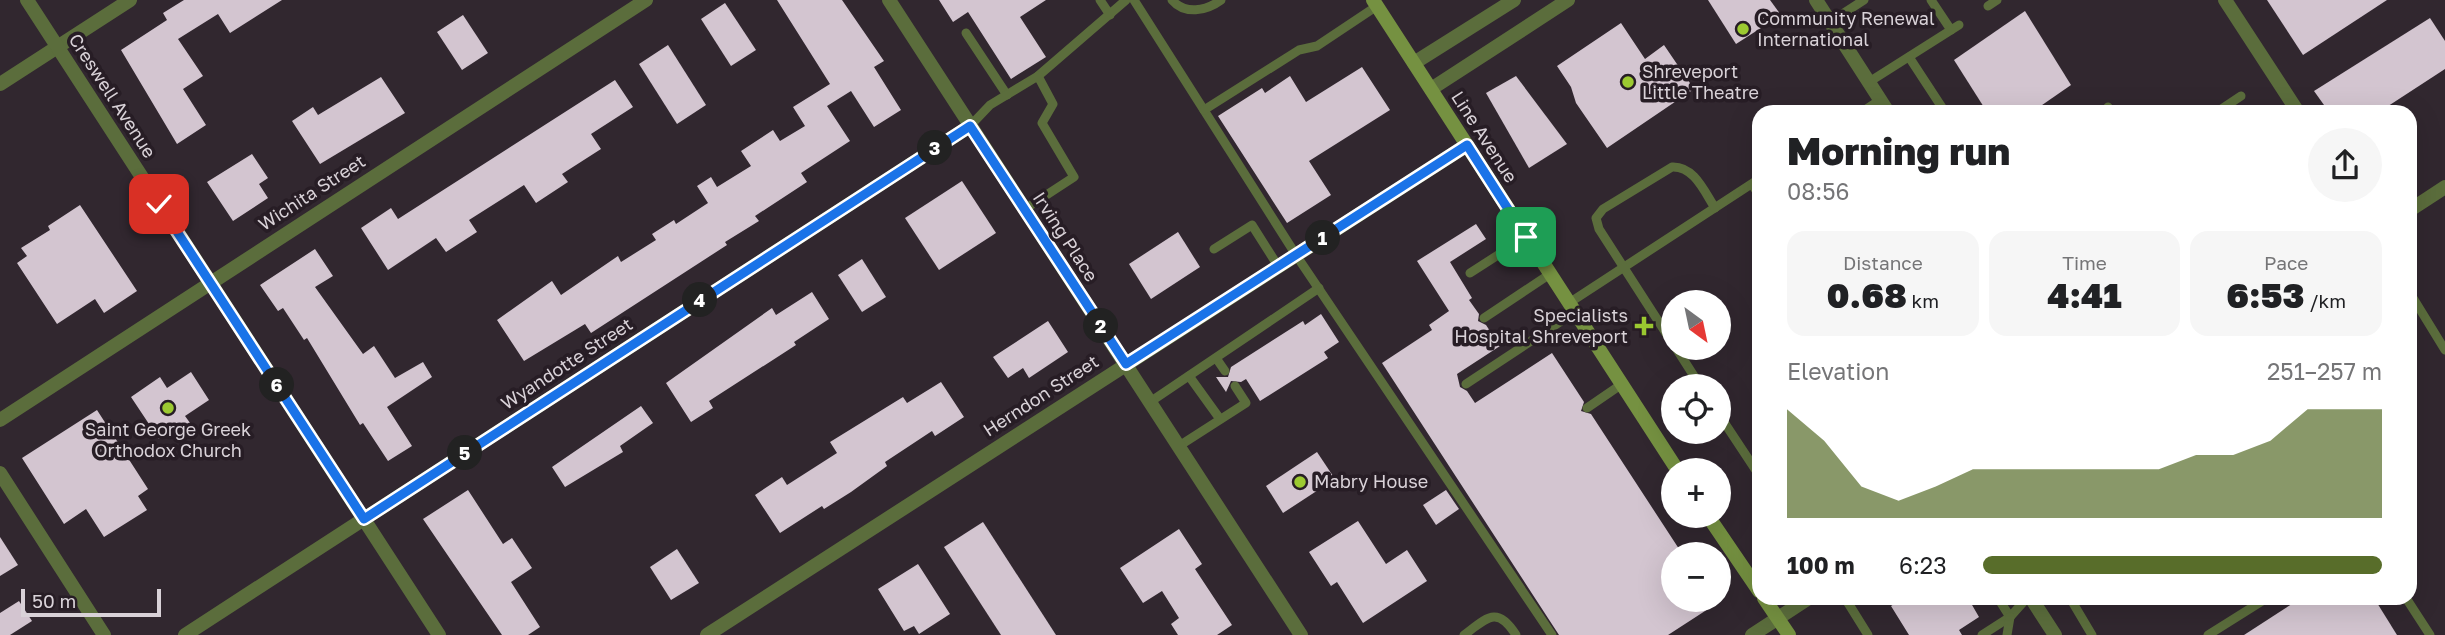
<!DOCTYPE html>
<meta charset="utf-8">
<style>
:root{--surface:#fff;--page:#f6f6f6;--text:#202124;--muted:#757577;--accent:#586d2a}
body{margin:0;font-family:"Golos Text",sans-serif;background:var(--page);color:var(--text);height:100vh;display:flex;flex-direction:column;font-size:26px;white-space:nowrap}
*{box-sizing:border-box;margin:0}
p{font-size:23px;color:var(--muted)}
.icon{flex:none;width:38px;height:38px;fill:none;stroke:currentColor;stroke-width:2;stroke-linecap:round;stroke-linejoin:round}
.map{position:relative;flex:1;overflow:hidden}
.panel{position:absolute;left:1752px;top:105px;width:665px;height:500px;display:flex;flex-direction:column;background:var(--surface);border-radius:21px;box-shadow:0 7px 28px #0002}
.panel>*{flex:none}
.needle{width:46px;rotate:147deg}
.tools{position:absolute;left:1661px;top:290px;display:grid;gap:14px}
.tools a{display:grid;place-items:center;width:70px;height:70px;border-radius:50%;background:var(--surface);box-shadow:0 7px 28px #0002;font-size:35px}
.scale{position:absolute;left:21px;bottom:18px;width:140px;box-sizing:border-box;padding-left:7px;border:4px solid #d9d2d8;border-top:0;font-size:19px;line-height:24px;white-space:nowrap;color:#d9d2d8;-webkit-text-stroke:5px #271d25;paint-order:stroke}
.pin{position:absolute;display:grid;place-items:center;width:60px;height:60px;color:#fff;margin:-30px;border-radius:14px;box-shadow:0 4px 10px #0006}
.km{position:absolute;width:35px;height:35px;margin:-18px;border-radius:50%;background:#222;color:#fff;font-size:19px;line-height:35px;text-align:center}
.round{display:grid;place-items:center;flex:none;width:74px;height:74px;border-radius:37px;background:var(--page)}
.summary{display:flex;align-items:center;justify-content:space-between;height:119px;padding:0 35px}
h1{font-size:38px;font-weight:800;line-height:52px}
.figures{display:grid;grid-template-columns:repeat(3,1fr);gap:10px;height:119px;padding:7px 35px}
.figures div{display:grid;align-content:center;border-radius:18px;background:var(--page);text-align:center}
.figures b{font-size:35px;font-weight:800}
.figures small{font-size:19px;font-weight:400}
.figures p{font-size:19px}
.chart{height:196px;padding:14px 35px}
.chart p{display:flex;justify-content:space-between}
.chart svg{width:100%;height:126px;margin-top:7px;fill:var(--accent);opacity:.7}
ul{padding:0 35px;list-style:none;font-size:23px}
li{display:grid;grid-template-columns:112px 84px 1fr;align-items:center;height:52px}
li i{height:18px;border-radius:9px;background:var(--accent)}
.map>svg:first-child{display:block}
.building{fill:#d3c5d0}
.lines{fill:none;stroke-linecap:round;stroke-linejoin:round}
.service{stroke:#5b6d3c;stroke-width:9}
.minor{stroke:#5b6d3c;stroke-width:14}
.tertiary{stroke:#5b6d3c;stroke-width:14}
.secondary{stroke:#759141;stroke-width:14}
.route-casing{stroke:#fff;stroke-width:14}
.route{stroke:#1a73e8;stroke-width:9}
.poi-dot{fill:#9cca31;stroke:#271d25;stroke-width:2.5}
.labels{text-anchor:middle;stroke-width:7;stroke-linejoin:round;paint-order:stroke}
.poi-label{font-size:18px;fill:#d9d2d8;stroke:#271d25;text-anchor:start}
.street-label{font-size:18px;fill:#d9d2d8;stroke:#271d25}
</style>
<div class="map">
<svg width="2445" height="635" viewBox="0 0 2445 635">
<rect width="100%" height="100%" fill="#31272f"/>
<g class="building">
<path d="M184 0H282L230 33 218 14 178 39 203 76 183 89 206 125 177 144 121 50 167 20 163 13Z"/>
<path d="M777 0H842L884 61 874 67 901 110 874 127 851 91 827 106 850 141 801 173 807 182 755 216 759 221 725 242 727 245 591 333 585 324 524 361 497 320 552 281 561 295 618 256 621 262 656 240 652 234 674 220 676 224 708 203 697 186 711 177 717 187 751 166 741 151 773 130 780 141 805 126 793 107 830 84Z"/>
<path d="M939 0H1046L1020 17 1046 57 1011 79 968 12 953 22Z"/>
<path d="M1708 0H1770L1781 15 1736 44Z"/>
<path d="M2267 0H2387L2303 55Z"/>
<path d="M725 3 756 50 731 66 701 19Z"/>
<path d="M2025 11 2071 85 2032 112H1987L1954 60Z"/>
<path d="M463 15 488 53 462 70 437 32Z"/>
<path d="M2430 18 2445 41V69L2379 112H2329L2314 91Z"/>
<path d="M1621 23 1645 59 1664 45 1694 89 1607 148 1576 103 1571 87 1557 66Z"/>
<path d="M668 45 706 105 677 124 639 64Z"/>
<path d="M1362 67 1390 110 1309 161 1331 195 1287 223 1218 116 1262 88 1265 93 1290 76 1306 102Z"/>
<path d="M1516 76 1567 144 1529 168 1486 93Z"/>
<path d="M381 77 405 113 320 164 292 121 313 107 318 115Z"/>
<path d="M615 80 633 107 591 134 601 149 562 174 568 182 536 203 524 185 469 220 477 232 446 252 436 238 388 270 361 228 391 208 398 219Z"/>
<path d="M252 154 268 178 259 184 268 198 233 221 207 182Z"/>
<path d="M962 181 996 233 939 270 905 218Z"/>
<path d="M80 205 137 291 104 313 95 299 57 324 17 263 27 256 21 248 50 230 48 226Z"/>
<path d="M1476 224 1486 239 1450 262 1472 298 1469 300 1479 314 1478 321 1486 325 1500 346 1457 374 1460 387 1467 391 1475 403 1552 353 1584 402 1581 411 1591 414 1683 555H1673V600H1722L1668 635H1559L1382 363 1432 330 1429 325 1449 311 1417 261Z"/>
<path d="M1178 232 1200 267 1151 299 1129 264Z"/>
<path d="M315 249 333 276 315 287 363 354 374 346 395 378 423 362 432 377 387 407 412 446 388 461 363 423 360 425 307 338 304 340 283 308 278 311 260 285Z"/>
<path d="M862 259 886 297 862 312 838 275Z"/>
<path d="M812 292 829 319 794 342 796 345 709 401 713 408 691 422 666 383 772 308 776 315Z"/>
<path d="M1321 314 1339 342 1324 352 1328 358 1260 401 1246 379 1241 382 1231 381 1226 392 1216 377H1228L1231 367 1303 321 1305 325Z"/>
<path d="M1048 321 1068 352 1029 378 1023 368 1008 378 993 357Z"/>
<path d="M191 372 209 400 185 416 193 427 174 440 169 432 159 439 131 397 160 377 167 388Z"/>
<path d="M941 382 964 417 935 436 932 431 885 462 887 466 851 492 824 509 822 506 780 533 755 495 782 477 787 485 837 453 830 442 903 397 907 403Z"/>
<path d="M641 406 653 423 620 446 623 452 565 487 552 467Z"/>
<path d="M97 410 148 489 138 496 147 510 104 537 86 509 64 524 22 458Z"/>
<path d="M1317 452 1335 479 1283 513 1266 486Z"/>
<path d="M468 490 503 544 512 538 532 568 511 582 540 627 528 635H502L423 519Z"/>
<path d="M1446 490 1459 509 1436 525 1423 505Z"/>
<path d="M1358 521 1386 564 1407 550 1427 581 1363 623 1337 582 1331 586 1309 552Z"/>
<path d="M983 522 1056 635H1001L944 547Z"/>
<path d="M1179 529 1202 564 1195 569 1232 625 1217 635H1178L1171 624 1179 618 1162 591 1143 603 1120 568Z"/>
<path d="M0 537 18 565 0 576Z"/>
<path d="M677 549 699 583 671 600 650 567Z"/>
<path d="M918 564 950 614 919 634 914 626 904 631 878 589Z"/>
<path d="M1903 598H1968L1979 617 1959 630 1962 635H1909L1891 606Z"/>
<path d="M2301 598H2374L2397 635H2244Z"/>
<path d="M19 601 32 621 10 635H0V613Z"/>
</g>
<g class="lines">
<g class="service">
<path d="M1100 0 1110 15"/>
<path d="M1134 0 1296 255 1552 635"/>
<path d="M1172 0C1185 15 1206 11 1221 0"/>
<path d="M1931 0 1951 30"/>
<path d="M1988 6 1997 0"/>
<path d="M1830 22 1864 0"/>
<path d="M966 33 1007 95"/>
<path d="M1909 57 1945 112"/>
<path d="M1038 76 1126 0"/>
<path d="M1869 82 1959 25"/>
<path d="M2108 107 2112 112"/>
<path d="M1204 110 1299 50 1317 46 1377 6"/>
<path d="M1862 112 1880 100"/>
<path d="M2217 112 2241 96"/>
<path d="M970 126 990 105 1038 76 1053 104 1042 123 1074 177 1025 209"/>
<path d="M1752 184 1759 195"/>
<path d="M1214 249 1252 225 1278 266"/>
<path d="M1470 273 1526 237"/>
<path d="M2410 293 2445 350"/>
<path d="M1569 303 1759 179"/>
<path d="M1484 318 1550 274"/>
<path d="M1673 344 1599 229 1596 218 1603 209 1672 167C1694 166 1704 191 1715 208"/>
<path d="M1676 348 1701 387"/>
<path d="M1216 358 1225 371"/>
<path d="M1189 376 1220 419"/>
<path d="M1466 384 1575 312"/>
<path d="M1150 402 1319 288"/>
<path d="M1587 408 1622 384"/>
<path d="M1718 413 1759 475"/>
<path d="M1179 446 1246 403 1235 386"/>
<path d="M1845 598 1868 635"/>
<path d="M1998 598 2010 617 2027 598"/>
<path d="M2070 598 2092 635"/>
<path d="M2406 598 2430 635"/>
<path d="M1464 635C1487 618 1497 605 1516 635"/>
<path d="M1982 635 2010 617"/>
<path d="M2007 635 2010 617"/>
<path d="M2208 635 2267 598"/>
</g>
<g class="minor">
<path d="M889 0 1301 635"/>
<path d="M1816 0 1888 112"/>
<path d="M2225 0 2298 112"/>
<path d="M1414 63 1514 0"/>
<path d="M0 84 130 0"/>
<path d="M1431 89 1568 0"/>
<path d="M2410 210 2445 187"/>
<path d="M0 420 646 0"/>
<path d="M0 473 104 635"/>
<path d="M2031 598 2055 635"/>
<path d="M185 635 970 126"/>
<path d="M707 635 1467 145"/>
<path d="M1752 635 1809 598"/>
</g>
<path class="tertiary" d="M27 0 439 635"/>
<g class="secondary">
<path d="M1373 0 1678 471"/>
<path d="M1708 516 1759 591"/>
<path d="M1764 598 1789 635"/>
</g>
</g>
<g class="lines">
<defs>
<path id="route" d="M159 204 364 519 970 126 1126 364 1467 145 1526 237"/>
</defs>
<use href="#route" class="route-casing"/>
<use href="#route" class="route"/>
</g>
<g class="poi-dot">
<circle cx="1743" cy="29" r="7"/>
<circle cx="1628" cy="82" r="7"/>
<path d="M1640.5 315.5h7v7h7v7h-7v7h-7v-7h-7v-7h7z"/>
<circle cx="168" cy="408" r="7"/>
<circle cx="1300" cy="482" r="7"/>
</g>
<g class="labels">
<g class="poi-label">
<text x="1757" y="25">Community Renewal<tspan x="1757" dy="21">International</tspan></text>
<text x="1642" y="78">Shreveport<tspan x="1642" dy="21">Little Theatre</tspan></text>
<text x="1628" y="322" text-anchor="end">Specialists<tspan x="1628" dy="21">Hospital Shreveport</tspan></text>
<text x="168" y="436" text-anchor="middle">Saint George Greek<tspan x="168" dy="21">Orthodox Church</tspan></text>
<text x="1314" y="488">Mabry House</text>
</g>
<g class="street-label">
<text transform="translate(112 96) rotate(57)" y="6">Creswell Avenue</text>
<text transform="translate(1484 137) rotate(57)" y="6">Line Avenue</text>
<text transform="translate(312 193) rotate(-33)" y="6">Wichita Street</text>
<text transform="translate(1065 237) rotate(57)" y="6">Irving Place</text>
<text transform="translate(567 364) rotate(-33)" y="6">Wyandotte Street</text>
<text transform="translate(1041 396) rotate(-33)" y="6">Herndon Street</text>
</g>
</g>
</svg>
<div class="tools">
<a><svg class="needle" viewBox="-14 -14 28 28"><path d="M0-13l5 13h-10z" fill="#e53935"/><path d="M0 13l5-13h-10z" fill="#757577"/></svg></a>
<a><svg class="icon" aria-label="locate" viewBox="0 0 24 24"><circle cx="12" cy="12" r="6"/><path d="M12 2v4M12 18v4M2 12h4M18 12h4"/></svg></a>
<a>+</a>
<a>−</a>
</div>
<div class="scale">50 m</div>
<div class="pin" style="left:1526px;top:237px;background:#1e9e55"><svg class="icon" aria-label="arrive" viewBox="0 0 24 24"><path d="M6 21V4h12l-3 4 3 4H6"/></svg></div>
<div class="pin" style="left:159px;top:204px;background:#d93025"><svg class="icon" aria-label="check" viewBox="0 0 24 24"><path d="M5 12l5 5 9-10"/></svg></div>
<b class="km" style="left:1323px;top:238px">1</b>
<b class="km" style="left:1101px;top:326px">2</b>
<b class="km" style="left:935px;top:148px">3</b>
<b class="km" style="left:700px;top:300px">4</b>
<b class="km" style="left:465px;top:453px">5</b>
<b class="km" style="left:277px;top:385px">6</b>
<section class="panel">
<div class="summary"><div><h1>Morning run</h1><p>08:56</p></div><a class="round"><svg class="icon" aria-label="share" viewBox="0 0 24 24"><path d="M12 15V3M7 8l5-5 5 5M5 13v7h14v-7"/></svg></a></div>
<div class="figures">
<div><p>Distance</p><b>0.68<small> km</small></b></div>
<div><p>Time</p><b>4:41</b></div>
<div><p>Pace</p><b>6:53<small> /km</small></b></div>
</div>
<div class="chart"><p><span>Elevation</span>251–257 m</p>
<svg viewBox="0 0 160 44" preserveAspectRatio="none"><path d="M0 44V6L10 17L20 33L30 38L40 33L50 27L60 27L70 27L80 27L90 27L100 27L110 22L120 22L130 17L140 6L150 6L160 6V44z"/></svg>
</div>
<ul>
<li><b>100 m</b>6:23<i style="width:100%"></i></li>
</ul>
</section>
</div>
